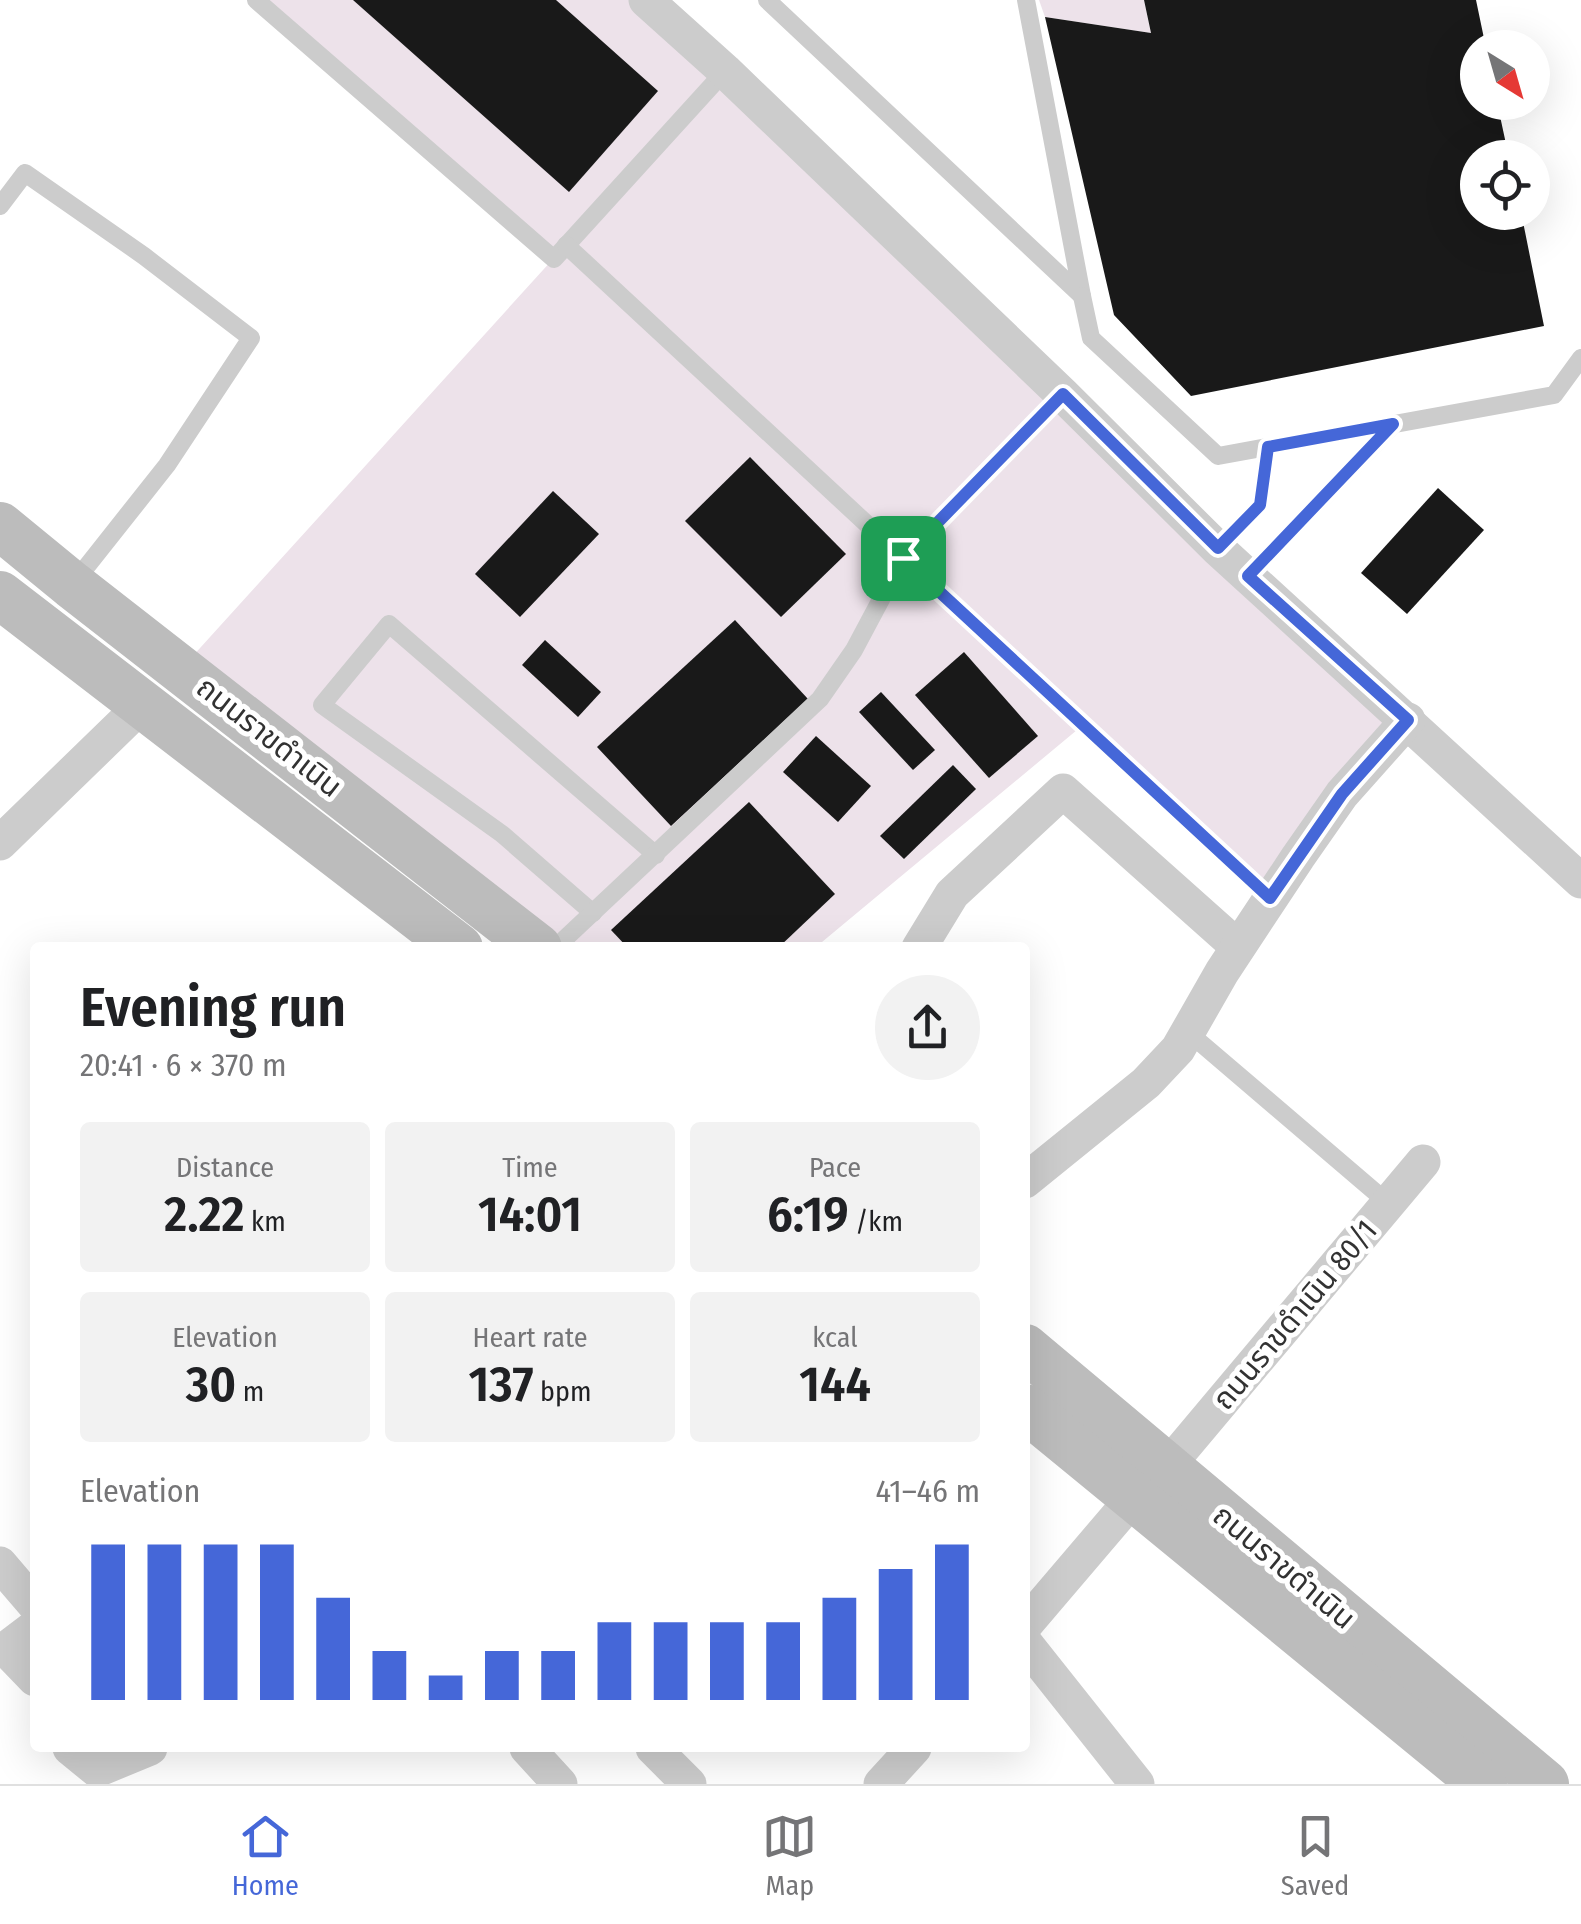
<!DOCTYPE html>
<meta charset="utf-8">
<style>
:root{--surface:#fff;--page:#f2f2f2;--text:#202124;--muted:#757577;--line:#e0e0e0;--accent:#4567d8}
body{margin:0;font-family:"Fira Sans Condensed","Noto Sans Thai",sans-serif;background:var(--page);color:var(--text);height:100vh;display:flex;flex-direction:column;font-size:38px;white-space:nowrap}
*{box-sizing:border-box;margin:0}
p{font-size:32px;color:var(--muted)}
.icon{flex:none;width:55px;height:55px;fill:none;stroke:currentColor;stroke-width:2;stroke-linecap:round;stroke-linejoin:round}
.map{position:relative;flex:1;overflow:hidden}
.panel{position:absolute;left:30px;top:942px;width:1000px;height:810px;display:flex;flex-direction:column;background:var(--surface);border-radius:10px;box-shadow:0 10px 40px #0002}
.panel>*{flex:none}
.needle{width:65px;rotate:143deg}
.tools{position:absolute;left:1460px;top:30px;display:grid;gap:20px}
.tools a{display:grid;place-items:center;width:90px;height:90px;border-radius:50%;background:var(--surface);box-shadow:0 10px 40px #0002;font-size:50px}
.pin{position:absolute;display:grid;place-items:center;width:85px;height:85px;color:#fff;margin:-42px;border-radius:20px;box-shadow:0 5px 15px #0006}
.round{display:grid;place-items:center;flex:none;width:105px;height:105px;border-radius:52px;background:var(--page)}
.overview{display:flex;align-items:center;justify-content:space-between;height:170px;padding:0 50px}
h1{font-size:55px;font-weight:600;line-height:75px}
.metrics{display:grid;grid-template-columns:repeat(3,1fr);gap:15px;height:170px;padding:10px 50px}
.metrics div{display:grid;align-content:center;border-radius:10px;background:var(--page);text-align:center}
.metrics b{font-size:50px;font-weight:600}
.metrics small{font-size:28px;font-weight:400}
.metrics p{font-size:28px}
.chart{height:280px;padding:20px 50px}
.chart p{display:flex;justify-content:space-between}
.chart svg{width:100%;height:180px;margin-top:10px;stroke:var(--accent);stroke-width:6}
.menu{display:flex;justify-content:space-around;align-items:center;height:140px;border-top:2px solid var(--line);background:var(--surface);font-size:28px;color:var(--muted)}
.menu a{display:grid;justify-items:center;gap:5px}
.menu .on{color:var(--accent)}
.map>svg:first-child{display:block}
.green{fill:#ede2ea}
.building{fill:#191919}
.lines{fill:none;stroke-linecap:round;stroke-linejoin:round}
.lane{stroke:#ccc;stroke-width:18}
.street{stroke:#ccc;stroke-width:35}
.secondary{stroke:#bcbcbc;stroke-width:48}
.route-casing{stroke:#fff;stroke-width:20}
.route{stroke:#4567d8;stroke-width:12}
.labels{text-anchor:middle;stroke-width:10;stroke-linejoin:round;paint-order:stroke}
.street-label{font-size:30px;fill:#323232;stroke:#fff}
</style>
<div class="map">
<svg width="1581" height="1784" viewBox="0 0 1581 1784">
<rect width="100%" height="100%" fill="#fff"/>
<g class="green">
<path d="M256 0H646L1408 720 1270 898 1083 725 816 947 538 948 181 669 553 259Z"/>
<path d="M1039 0H1144L1151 33 1045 17Z"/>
</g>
<g class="building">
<path d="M353 0H556L658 91 569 192Z"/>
<path d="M1144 0H1476L1486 48H1478V102H1497L1509 158H1478V212H1521L1544 326 1191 396 1114 315 1045 17 1151 33Z"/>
<path d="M750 457 846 554 781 617 685 521Z"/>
<path d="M1438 488 1484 530 1407 614 1361 573Z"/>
<path d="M553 491 599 534 520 617 475 574Z"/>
<path d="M735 620 808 699 671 826 597 747Z"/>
<path d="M545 640 601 692 578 717 522 665Z"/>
<path d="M964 652 1038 736 989 778 915 695Z"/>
<path d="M881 692 935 750 913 770 859 712Z"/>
<path d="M816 736 871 786 838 822 783 772Z"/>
<path d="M953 765 976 789 904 859 880 836Z"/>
<path d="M749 802 835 894 778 948H628L611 930Z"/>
</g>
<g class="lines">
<g class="lane">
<path d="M256 0 554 259 725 71"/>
<path d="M767 0 1082 296 1026 0"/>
<path d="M0 206 25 173 144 256 251 338 167 465 72 585"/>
<path d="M566 245 1270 898"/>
<path d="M1082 296 1091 338 1218 456 1554 395 1581 358"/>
<path d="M1218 549 1260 505 1268 447"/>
<path d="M1248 576 1393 425"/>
<path d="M593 913 502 834 322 705 389 624 656 855"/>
<path d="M555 948 820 699 854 650 903 558 1063 395"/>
<path d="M1189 1033 1388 1203"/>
</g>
<g class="street">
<path d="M646 0 725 71 1063 395 1218 549 1581 881"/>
<path d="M0 843 143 704"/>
<path d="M919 948 952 894 1063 791 1238 947"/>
<path d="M1025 1181 1146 1083 1178 1049 1222 972 1298 857 1342 794 1408 720"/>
<path d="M0 1564 35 1605"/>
<path d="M1025 1625 1134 1497 1166 1468 1423 1162"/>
<path d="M35 1627 6 1649 35 1679"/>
<path d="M1025 1643 1137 1784"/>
<path d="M70 1748 97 1770 150 1748"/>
<path d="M527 1748 560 1784"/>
<path d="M653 1748 689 1784"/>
<path d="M881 1784 914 1748"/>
</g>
<g class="secondary">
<path d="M0 526 72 585 538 948"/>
<path d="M0 595 459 948"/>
<path d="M1025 1348 1545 1784"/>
<path d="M1025 1408 1483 1784"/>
</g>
</g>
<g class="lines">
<defs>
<path id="route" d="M1063 394 1218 548 1260 505 1268 447 1393 424 1248 576 1408 720 1342 794 1270 898 903 558Z"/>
</defs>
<use href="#route" class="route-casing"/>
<use href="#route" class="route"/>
</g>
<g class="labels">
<g class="street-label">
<text transform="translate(269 737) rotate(38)" y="10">ถนนราขดำเนิน</text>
<text transform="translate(1295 1315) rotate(-50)" y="10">ถนนราขดำเนิน 80/1</text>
<text transform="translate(1284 1567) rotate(40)" y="10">ถนนราขดำเนิน</text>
</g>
</g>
</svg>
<div class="tools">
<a><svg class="needle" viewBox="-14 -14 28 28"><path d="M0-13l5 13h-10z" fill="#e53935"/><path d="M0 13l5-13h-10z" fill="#757577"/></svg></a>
<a><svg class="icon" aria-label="locate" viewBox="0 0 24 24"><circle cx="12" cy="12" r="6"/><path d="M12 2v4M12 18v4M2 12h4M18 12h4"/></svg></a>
</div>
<div class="pin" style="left:903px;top:558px;background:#1e9e55"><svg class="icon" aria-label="arrive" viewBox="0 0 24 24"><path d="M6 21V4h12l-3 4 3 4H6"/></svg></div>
<section class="panel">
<div class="overview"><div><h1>Evening run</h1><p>20:41 · 6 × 370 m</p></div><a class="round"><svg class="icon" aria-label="share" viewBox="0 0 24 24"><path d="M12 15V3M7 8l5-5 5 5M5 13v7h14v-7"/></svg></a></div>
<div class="metrics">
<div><p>Distance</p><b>2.22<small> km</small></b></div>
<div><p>Time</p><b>14:01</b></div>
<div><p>Pace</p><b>6:19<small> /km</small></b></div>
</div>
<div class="metrics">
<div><p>Elevation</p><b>30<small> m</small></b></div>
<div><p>Heart rate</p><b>137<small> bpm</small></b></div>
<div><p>kcal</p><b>144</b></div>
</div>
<div class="chart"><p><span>Elevation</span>41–46 m</p>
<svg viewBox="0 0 160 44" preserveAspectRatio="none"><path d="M5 44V6M15 44V6M25 44V6M35 44V6M45 44V19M55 44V32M65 44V38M75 44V32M85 44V32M95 44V25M105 44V25M115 44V25M125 44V25M135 44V19M145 44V12M155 44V6"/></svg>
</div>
</section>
</div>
<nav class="menu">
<a class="on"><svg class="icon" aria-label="home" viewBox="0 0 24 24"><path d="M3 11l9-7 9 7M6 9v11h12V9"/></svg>Home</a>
<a><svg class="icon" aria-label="map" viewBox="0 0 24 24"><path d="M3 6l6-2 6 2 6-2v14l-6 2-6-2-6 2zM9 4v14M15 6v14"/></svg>Map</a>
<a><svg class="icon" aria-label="saved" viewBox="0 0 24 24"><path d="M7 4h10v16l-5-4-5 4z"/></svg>Saved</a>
</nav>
